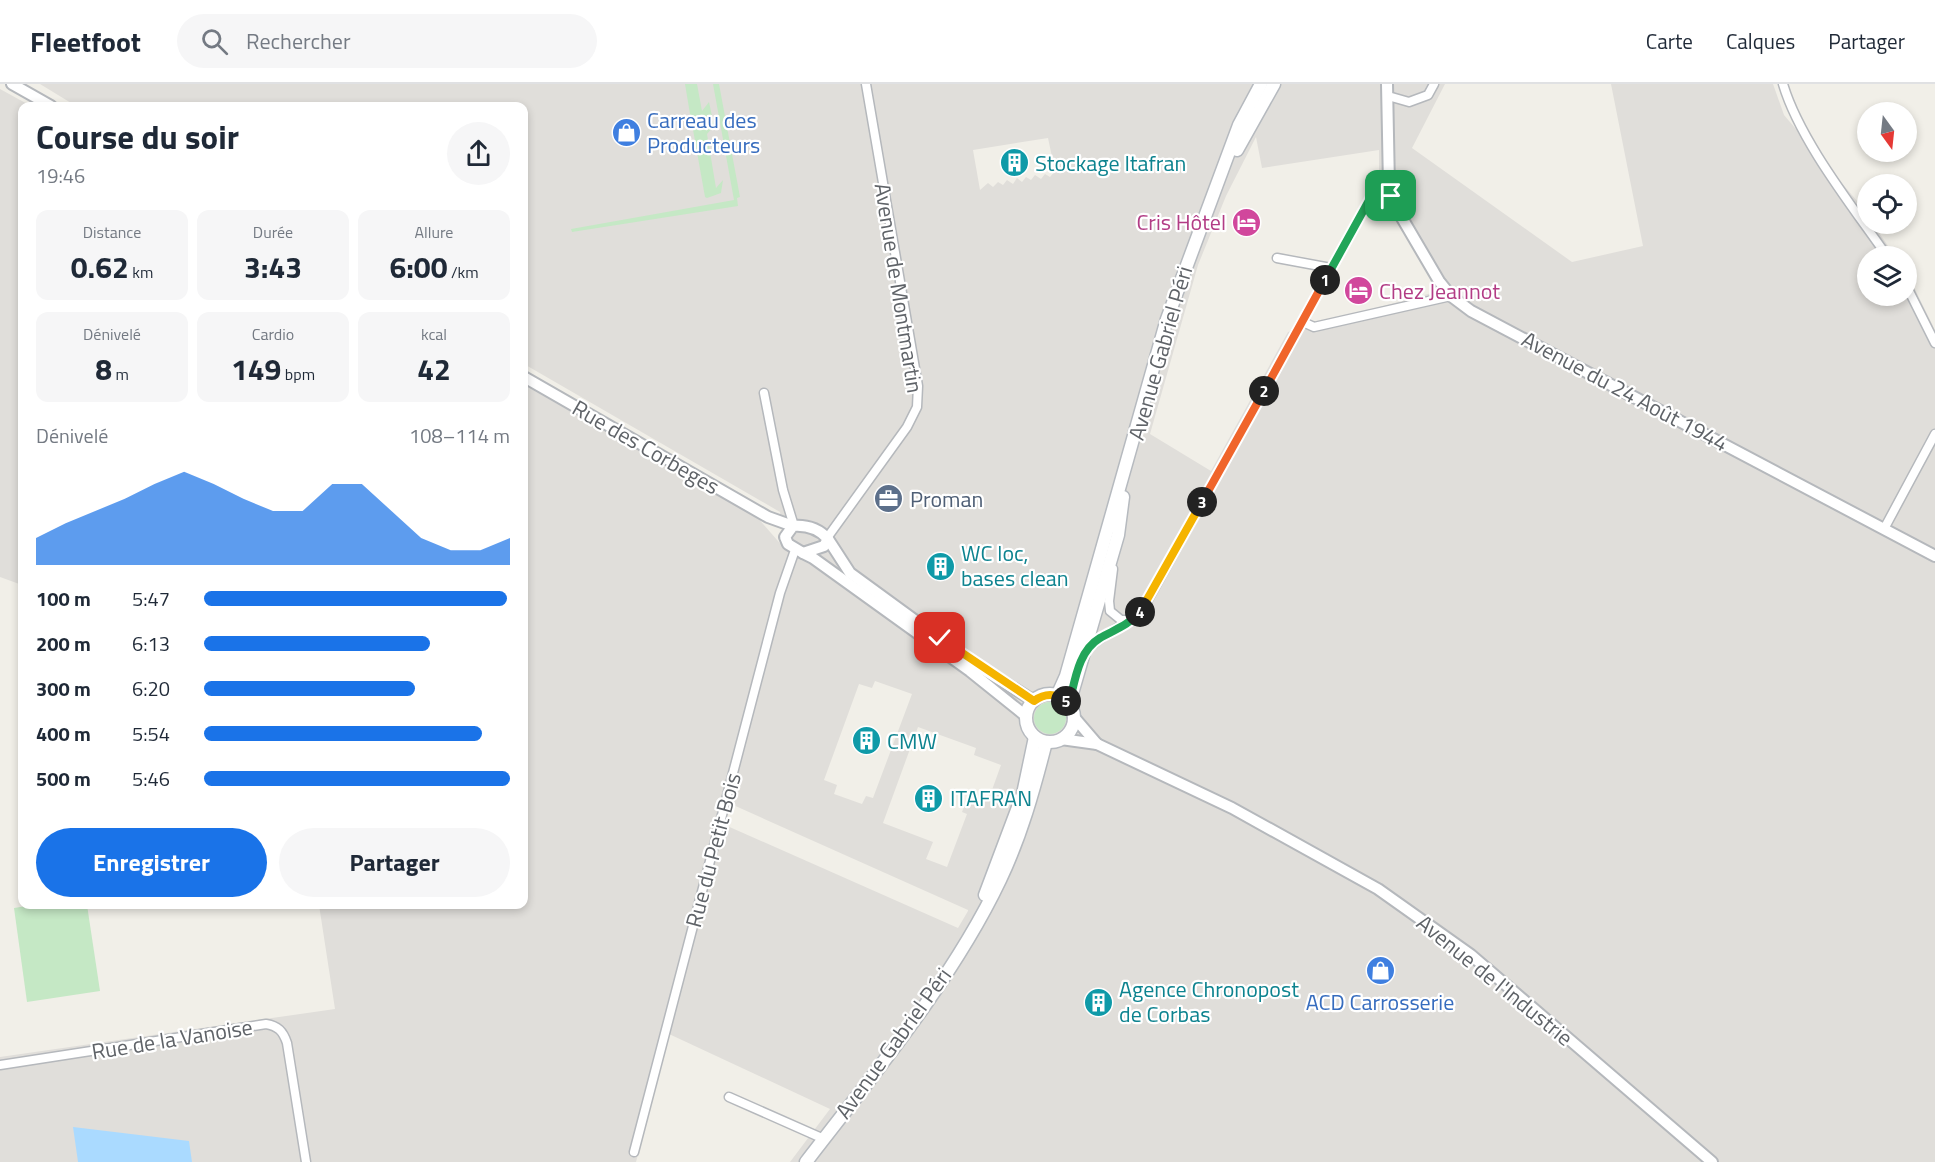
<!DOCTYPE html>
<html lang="fr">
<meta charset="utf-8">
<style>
:root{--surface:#fff;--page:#f6f6f7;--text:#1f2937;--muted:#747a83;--line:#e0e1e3;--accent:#1a73e8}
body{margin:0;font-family:"Titillium Web",sans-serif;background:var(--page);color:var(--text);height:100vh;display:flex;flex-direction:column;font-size:22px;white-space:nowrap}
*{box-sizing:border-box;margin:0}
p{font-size:20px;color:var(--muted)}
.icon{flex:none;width:33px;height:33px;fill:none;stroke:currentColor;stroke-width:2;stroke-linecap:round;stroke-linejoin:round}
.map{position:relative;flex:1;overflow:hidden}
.details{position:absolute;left:18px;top:18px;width:510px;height:807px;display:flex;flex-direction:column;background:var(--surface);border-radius:12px;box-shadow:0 3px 9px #0003}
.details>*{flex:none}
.needle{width:39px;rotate:165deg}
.buttons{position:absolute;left:1857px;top:18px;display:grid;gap:12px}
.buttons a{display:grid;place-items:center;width:60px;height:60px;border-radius:50%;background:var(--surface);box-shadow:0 3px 9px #0003;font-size:30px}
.pin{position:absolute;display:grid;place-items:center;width:51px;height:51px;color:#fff;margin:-26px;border-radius:12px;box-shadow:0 3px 9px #0006}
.km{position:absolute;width:30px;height:30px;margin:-15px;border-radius:50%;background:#222;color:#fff;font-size:16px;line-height:30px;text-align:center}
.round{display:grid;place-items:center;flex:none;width:63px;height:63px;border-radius:32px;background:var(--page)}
.head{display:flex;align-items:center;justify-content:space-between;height:102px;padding:0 18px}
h1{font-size:33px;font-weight:700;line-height:45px}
.figures{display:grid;grid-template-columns:repeat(3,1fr);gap:9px;height:102px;padding:6px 18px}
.figures div{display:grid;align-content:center;border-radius:12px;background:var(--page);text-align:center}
.figures b{font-size:30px;font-weight:700}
.figures small{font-size:16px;font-weight:400}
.figures p{font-size:16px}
.chart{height:168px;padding:12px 18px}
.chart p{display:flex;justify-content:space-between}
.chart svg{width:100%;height:108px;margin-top:6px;fill:var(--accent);opacity:.7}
.button{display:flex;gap:12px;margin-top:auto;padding:12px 18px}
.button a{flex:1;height:69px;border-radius:36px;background:var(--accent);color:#fff;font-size:24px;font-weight:700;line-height:69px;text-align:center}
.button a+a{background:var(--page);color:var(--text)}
ul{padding:0 18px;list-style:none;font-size:20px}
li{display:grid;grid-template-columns:96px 72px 1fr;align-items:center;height:45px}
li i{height:15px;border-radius:8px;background:var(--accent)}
header{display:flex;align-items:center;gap:36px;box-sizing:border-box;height:84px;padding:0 30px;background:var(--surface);border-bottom:2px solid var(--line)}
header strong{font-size:28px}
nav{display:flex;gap:33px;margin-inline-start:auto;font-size:21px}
.search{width:420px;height:54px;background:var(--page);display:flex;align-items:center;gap:15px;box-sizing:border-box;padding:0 21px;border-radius:33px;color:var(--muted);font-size:22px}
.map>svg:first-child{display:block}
.industrial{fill:#e0deda;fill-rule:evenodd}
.green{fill:#c5e8c5}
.water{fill:#aadaff}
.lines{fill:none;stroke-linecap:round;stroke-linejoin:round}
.minor-casing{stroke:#b5b8bc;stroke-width:11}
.tertiary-casing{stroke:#b5b8bc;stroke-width:14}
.secondary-casing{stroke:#b6babf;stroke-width:15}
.minor{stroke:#fff;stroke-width:8}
.tertiary{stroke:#fff;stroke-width:10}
.secondary{stroke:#fff;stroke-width:12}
.split-1-casing{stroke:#fff;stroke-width:12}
.split-2-casing{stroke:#fff;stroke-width:12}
.split-3-casing{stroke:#fff;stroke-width:12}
.split-4-casing{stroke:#fff;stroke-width:12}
.split-5-casing{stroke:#fff;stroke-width:12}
.split-6-casing{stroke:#fff;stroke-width:12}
.split-1{stroke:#22a559;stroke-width:8}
.split-2{stroke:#f0652b;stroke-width:8}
.split-3{stroke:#f0652b;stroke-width:8}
.split-4{stroke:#f5b400;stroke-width:8}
.split-5{stroke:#22a559;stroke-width:8}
.split-6{stroke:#f5b400;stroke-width:8}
.labels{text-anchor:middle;stroke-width:4.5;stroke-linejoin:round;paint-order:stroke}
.shop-label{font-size:22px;fill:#366cbe;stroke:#fff;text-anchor:start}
.culture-label{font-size:22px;fill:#0d838f;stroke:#fff;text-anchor:start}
.hotel-label{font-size:22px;fill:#b23c85;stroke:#fff;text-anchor:end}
.street-label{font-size:22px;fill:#5f6368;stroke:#fff}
.service-label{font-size:22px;fill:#4e5e75;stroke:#fff;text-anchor:start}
</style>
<header>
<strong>Fleetfoot</strong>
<div class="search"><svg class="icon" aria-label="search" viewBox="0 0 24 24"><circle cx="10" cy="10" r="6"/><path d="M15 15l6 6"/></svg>Rechercher</div>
<nav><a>Carte</a><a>Calques</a><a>Partager</a></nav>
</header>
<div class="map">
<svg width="1935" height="1078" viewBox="0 0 1935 1078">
<rect width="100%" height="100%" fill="#f1efe8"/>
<g class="industrial">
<path d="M40 0H1445L1412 64 1572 178 1643 162 1611 0H1773L1784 31 1857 117 1867 132 1868 140H1873L1895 172H1868V212H1906L1907 189 1935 246V1078H790L830 1025 669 950 636 1078H0V973L335 925 319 821 524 820V301L757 433 785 465 780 428 524 280V22H76ZM1256 53 1262 84 1379 66V87L1386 114 1439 207 1288 248 1211 387 1150 350 1198 181 1226 112ZM1048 54 1055 87 1050 93 1045 90 1041 95 1035 91 1031 96 1026 93 1022 98 1017 94 1013 100 1007 96 1003 101 998 98 993 103 988 99 980 106 973 66ZM875 597 912 610 873 714 866 712 862 720 834 710 837 701 824 696 859 600 872 604ZM918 643 976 664 974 671 1001 681 988 717 969 710 962 728 967 730 947 783 926 775 933 758 883 739ZM722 716 968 826V827L958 844 716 737Z"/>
<path d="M0 5 31 22H22V501L0 493Z"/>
</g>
<g class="green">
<path d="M685 0H697L702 27 709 18 712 32 691 36Z"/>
<path d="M713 0H719L740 113 737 114 738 122 572 148 571 145 734 116Z"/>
<path d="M713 37 714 42 707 50 716 104 723 96 721 109 707 114 705 113 692 40Z"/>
<circle cx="1050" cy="634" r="16"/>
<path d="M40 820 87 821 100 907 27 918 14 824Z"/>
</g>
<path class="water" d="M73 1043 189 1057 192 1078H78Z"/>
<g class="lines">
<defs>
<g id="minor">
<path d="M1783 0C1800 57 1853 123 1887 172"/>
<path d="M1388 12 1409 18 1428 11 1434 0"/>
<path d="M1277 174 1331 184"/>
<path d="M1906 201 1935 259"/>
<path d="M1303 238 1314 243 1451 212"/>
<path d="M764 309 783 406 794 442"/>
<path d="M1884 445 1935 350"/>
<path d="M827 454 907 343 917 323 918 302 866 0"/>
<path d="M1113 485 1109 517 1110 527 1121 536H1132"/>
<path d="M1087 566C1103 547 1130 543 1145 521L1372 111 1389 102"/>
<path d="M0 981 266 940C278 942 283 947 287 959L306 1078"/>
<path d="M729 1013 824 1055"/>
<path d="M634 1068 780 509 795 466"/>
</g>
<g id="tertiary">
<path d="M12 0 51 22"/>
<path d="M1387 0 1389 102 1395 122 1439 197 1451 212 1471 227 1935 472"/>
<path d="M524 293 768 433 793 442"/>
<path d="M793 442C806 441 819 445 828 455L824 462 803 469 788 460 785 453Z"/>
<path d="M828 455 850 489 976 581 1034 617"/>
<path d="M803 469 813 474 970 587 1026 632"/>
<path d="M1073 632 1097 660"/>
<path d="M1061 655 1097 660 1232 724 1378 805 1471 871 1712 1078"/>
</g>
<g id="secondary">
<path d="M1237 66 1274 0"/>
<circle cx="1050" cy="634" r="24"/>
<path d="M1057 612 1066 592 1167 235 1239 41 1261 0"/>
<path d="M1069 620 1118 451 1123 413"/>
<path d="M985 811 1023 710 1035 653"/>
<path d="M806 1078C873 991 953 895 1000 796 1021 752 1034 705 1046 658"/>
</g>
</defs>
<use href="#minor" class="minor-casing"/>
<use href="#tertiary" class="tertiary-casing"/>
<use href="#secondary" class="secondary-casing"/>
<use href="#minor" class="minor"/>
<use href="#tertiary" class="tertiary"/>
<use href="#secondary" class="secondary"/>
</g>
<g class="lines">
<defs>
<path id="split-1" d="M1325 196 1372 111 1389 102 1391 112"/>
<path id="split-2" d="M1264 307 1325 196"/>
<path id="split-3" d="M1202 418 1264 307"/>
<path id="split-4" d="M1140 528 1202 418"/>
<path id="split-5" d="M1066 617 1069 620C1075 597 1078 567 1100 554 1114 546 1129 541 1140 528"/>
<path id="split-6" d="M940 554 1034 617C1045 609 1055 609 1066 617"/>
</defs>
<use href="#split-1" class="split-1-casing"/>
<use href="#split-2" class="split-2-casing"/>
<use href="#split-3" class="split-3-casing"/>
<use href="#split-4" class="split-4-casing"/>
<use href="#split-5" class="split-5-casing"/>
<use href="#split-6" class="split-6-casing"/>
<use href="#split-1" class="split-1"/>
<use href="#split-2" class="split-2"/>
<use href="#split-3" class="split-3"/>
<use href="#split-4" class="split-4"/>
<use href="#split-5" class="split-5"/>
<use href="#split-6" class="split-6"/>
</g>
<defs>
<symbol id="shop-disc" viewBox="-11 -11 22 22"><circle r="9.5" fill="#3f7fe0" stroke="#fff"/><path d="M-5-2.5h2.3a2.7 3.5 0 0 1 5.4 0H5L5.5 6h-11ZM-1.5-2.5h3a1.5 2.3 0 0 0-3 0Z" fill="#fff"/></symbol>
<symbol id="building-disc" viewBox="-11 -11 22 22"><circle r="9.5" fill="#0f9aa8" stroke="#fff"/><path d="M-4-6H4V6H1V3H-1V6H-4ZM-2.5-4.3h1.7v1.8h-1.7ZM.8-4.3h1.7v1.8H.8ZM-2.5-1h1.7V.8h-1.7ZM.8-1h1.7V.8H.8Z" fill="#fff"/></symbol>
<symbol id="hotel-disc" viewBox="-11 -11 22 22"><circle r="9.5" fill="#d1479c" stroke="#fff"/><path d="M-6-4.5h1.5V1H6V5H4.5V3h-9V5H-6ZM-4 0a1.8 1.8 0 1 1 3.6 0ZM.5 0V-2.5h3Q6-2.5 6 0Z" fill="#fff"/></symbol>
<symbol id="office-disc" viewBox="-11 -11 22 22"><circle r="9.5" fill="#5c6f8a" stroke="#fff"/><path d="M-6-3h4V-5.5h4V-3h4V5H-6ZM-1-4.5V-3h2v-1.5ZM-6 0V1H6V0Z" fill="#fff"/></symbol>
</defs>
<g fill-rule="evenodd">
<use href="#shop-disc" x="610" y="32" width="33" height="33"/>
<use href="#building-disc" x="998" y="62" width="33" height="33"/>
<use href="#hotel-disc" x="1230" y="122" width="33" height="33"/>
<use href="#hotel-disc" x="1342" y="190" width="33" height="33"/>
<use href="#office-disc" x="872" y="398" width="33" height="33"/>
<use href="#building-disc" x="924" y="466" width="33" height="33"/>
<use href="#building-disc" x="850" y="640" width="33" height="33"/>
<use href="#building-disc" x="912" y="698" width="33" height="33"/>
<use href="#shop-disc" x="1364" y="870" width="33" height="33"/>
<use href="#building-disc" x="1082" y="902" width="33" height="33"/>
</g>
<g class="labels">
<g class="shop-label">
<text x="647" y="44">Carreau des<tspan x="647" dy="25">Producteurs</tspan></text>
<text x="1380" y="926" text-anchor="middle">ACD Carrosserie</text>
</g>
<g class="culture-label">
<text x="1035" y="87">Stockage Itafran</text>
<text x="961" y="477">WC loc,<tspan x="961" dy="25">bases clean</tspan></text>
<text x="887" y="665">CMW</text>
<text x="950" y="722">ITAFRAN</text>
<text x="1119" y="913">Agence Chronopost<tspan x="1119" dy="25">de Corbas</tspan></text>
</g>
<g class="hotel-label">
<text x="1226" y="146">Cris Hôtel</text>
<text x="1379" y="215" text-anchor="start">Chez Jeannot</text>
</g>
<g class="street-label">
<text transform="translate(899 204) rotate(81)" y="8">Avenue de Montmartin</text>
<text transform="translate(1160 269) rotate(-74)" y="8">Avenue Gabriel Péri</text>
<text transform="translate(1625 307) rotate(28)" y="8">Avenue du 24 Août 1944</text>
<text transform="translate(646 363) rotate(30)" y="8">Rue des Corbeges</text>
<text transform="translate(713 766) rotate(-75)" y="8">Rue du Petit Bois</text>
<text transform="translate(1495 896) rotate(39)" y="8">Avenue de l'Industrie</text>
<text transform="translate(172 955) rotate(-9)" y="8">Rue de la Vanoise</text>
<text transform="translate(893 959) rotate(-54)" y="8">Avenue Gabriel Péri</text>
</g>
<g class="service-label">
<text x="910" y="423">Proman</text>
</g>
</g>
</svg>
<div class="buttons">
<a><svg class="needle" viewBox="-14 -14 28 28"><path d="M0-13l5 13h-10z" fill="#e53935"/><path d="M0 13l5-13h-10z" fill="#747a83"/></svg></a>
<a><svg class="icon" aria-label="locate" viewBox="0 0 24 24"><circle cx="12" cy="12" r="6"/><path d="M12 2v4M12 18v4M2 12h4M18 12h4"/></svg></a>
<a><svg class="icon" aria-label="layers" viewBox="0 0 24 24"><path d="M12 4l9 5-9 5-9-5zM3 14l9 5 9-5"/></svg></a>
</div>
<div class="pin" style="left:1391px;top:112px;background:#1e9e55"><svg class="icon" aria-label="arrive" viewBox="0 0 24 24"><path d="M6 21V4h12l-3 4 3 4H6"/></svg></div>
<div class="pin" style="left:940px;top:554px;background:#d93025"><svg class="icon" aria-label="check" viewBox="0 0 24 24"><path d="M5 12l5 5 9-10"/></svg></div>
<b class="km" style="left:1325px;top:196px">1</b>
<b class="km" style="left:1264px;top:307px">2</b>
<b class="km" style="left:1202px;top:418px">3</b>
<b class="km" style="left:1140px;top:528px">4</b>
<b class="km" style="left:1066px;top:617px">5</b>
<section class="details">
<div class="head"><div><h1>Course du soir</h1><p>19:46</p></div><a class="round"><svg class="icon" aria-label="share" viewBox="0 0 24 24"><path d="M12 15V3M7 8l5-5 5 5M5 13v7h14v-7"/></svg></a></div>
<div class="figures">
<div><p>Distance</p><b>0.62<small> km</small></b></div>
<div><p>Durée</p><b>3:43</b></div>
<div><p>Allure</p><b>6:00<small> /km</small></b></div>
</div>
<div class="figures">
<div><p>Dénivelé</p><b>8<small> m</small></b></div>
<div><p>Cardio</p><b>149<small> bpm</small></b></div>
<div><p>kcal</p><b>42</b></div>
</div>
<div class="chart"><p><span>Dénivelé</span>108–114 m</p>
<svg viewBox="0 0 160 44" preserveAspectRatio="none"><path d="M0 44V33L10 27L20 22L30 17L40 11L50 6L60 11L70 17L80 22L90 22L100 11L110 11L120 22L130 33L140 38L150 38L160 33V44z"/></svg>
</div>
<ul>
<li><b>100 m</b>5:47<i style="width:99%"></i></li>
<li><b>200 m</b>6:13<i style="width:74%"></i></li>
<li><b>300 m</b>6:20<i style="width:69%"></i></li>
<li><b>400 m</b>5:54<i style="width:91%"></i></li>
<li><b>500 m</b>5:46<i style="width:100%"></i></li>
</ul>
<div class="button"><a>Enregistrer</a><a>Partager</a></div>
</section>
</div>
